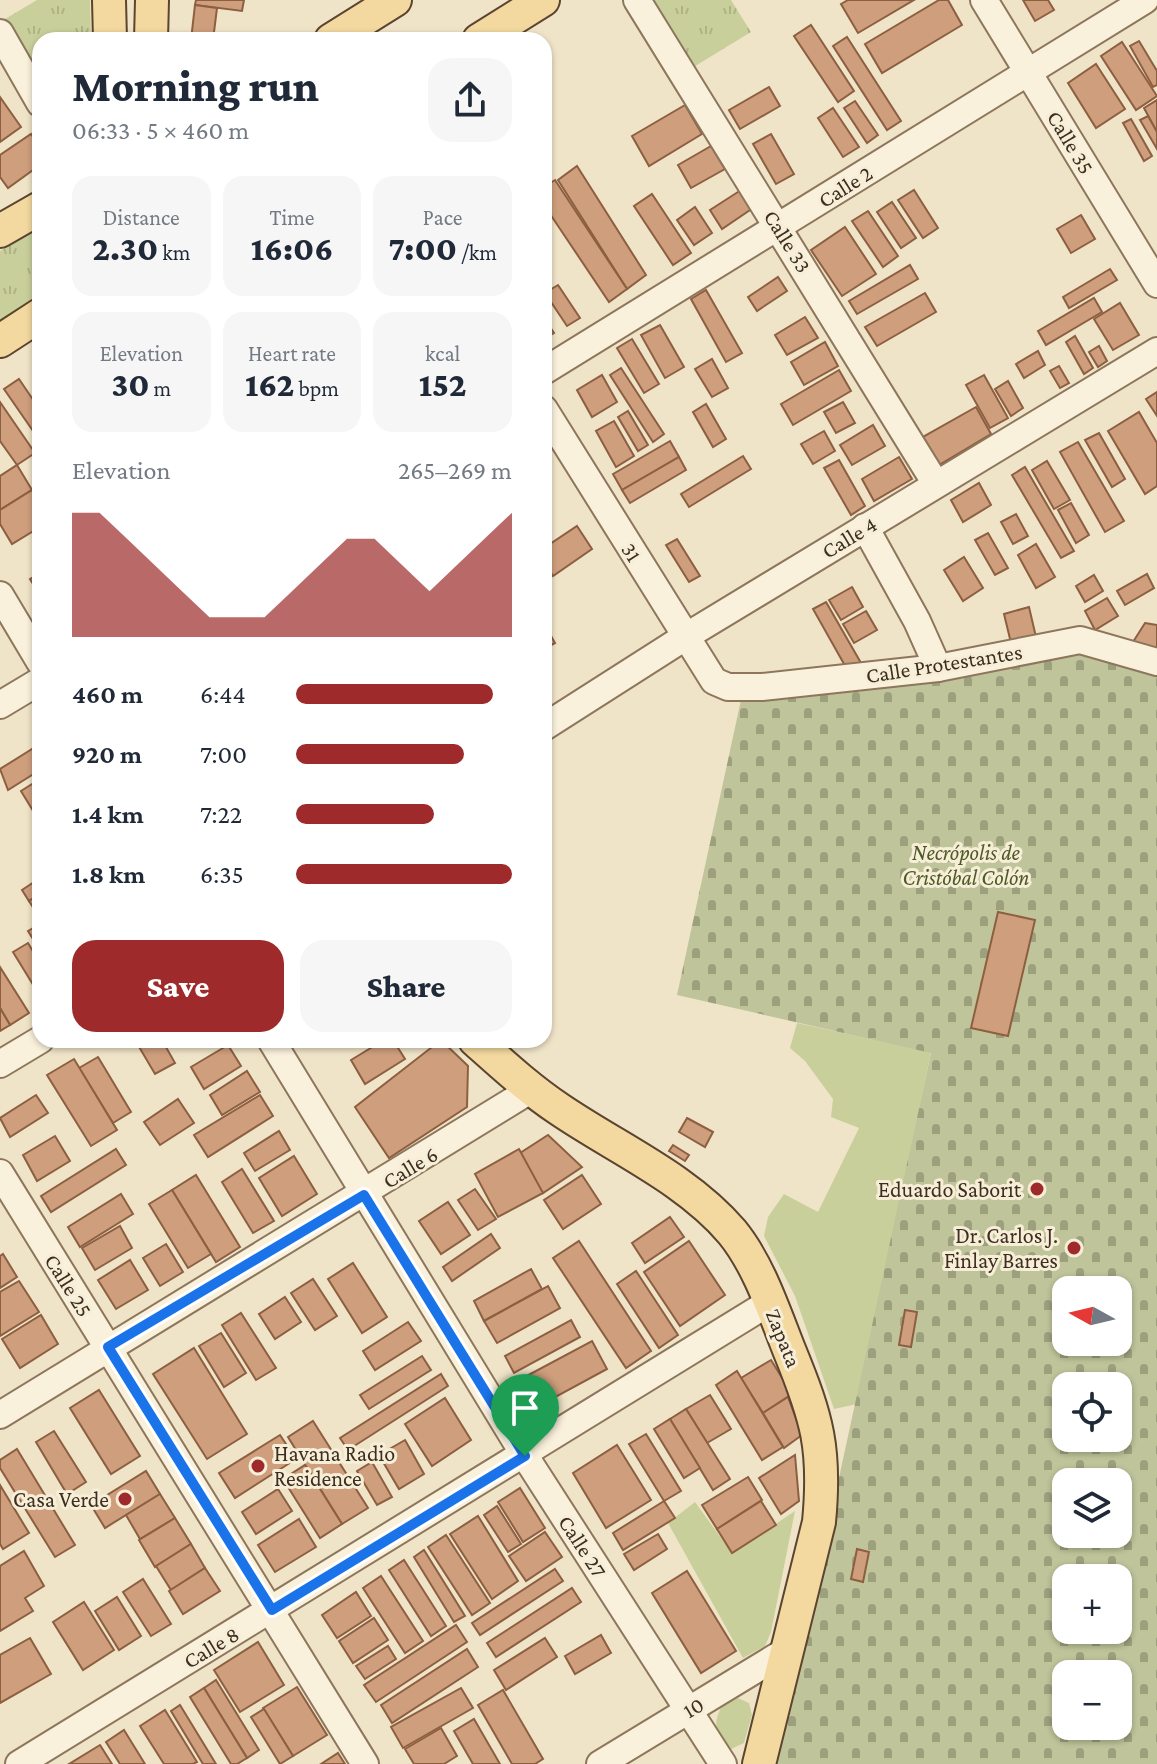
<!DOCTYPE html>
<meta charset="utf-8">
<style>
:root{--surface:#fff;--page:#f6f6f7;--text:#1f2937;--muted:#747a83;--accent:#9e2a2b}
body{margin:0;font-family:"Crimson Pro",serif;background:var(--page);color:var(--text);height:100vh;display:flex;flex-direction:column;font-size:30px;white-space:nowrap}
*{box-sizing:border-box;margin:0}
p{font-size:26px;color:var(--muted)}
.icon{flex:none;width:44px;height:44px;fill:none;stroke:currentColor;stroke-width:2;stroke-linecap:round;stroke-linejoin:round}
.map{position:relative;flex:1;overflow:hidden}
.drawer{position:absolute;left:32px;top:32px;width:520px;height:1016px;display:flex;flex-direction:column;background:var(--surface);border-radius:24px;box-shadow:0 2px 6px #0004}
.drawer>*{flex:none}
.needle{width:52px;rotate:278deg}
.controls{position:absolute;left:1052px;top:1276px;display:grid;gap:16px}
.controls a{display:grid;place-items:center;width:80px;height:80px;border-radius:16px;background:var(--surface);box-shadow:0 2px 6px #0004;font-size:40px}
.pin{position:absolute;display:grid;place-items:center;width:68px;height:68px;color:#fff;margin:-82px -34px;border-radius:50% 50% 50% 0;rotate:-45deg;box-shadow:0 0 8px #0007}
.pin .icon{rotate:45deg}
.round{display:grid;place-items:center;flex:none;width:84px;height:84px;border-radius:24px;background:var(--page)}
.overview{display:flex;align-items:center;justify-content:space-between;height:136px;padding:0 40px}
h1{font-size:44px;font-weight:800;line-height:60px}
.figures{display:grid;grid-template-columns:repeat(3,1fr);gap:12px;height:136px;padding:8px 40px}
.figures div{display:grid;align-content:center;border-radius:20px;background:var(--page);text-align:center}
.figures b{font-size:34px;font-weight:800}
.figures small{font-size:22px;font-weight:400}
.figures p{font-size:22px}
.chart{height:224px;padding:16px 40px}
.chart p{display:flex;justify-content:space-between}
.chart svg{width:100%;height:144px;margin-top:8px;fill:var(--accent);opacity:.7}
.action{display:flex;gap:16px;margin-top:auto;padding:16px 40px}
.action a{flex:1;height:92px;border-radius:24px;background:var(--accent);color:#fff;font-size:32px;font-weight:800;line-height:92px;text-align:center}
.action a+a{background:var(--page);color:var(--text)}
ul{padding:0 40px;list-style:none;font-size:26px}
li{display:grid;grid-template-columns:128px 96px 1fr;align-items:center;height:60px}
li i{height:20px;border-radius:10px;background:var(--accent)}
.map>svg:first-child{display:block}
.grass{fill:#c9cf9b}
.cemetery{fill:url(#cemetery-stones);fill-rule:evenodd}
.park{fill:url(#park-tufts)}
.building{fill:#cf9f7d;stroke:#8d5f41;stroke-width:2}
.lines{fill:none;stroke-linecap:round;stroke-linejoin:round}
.minor-casing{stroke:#8d765c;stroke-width:30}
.major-casing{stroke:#5b4430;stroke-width:36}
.minor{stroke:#faf1dc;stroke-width:26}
.major{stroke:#f3d9a0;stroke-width:32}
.route-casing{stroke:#fff;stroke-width:16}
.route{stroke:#1a73e8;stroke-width:10}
.poi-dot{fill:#9e2a2b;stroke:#f7eed8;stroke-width:3}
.labels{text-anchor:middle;stroke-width:6;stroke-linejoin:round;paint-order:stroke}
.street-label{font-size:22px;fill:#3d2e20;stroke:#f7eed8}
.park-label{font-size:22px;font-style:italic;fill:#4d5a26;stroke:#f7eed8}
.poi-label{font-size:22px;fill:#3d2e20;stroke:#f7eed8;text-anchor:end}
</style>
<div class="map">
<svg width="1157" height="1764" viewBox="0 0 1157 1764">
<defs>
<pattern id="cemetery-stones" width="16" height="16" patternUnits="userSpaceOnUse" patternTransform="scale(2)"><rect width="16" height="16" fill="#bfc49a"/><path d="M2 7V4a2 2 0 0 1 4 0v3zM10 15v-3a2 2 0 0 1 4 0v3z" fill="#9ca07d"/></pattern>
<pattern id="park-tufts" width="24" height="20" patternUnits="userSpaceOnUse" patternTransform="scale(2)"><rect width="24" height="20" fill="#c9cf9b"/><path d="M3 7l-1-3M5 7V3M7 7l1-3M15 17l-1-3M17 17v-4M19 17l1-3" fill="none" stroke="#aeb285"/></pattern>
</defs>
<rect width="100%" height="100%" fill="#f0e4c8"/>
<g class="grass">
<path d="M797 1023 931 1052 857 1404 834 1409 795 1296 764 1236 768 1217 784 1194 818 1212 859 1128 831 1117 833 1099 805 1061 790 1048Z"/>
<path d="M695 1502 732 1553 795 1511 771 1632 765 1646 743 1658 668 1523Z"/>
<path d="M738 1698 749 1703 752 1715 744 1743 731 1749C715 1738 712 1723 722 1706Z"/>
</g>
<path class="cemetery" d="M1080 645 1157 670V1764H777L931 1053 677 995 741 700ZM1066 1290H1118V1342H1066ZM1066 1386H1118V1438H1066ZM1066 1482H1118V1534H1066ZM1066 1578H1118V1630H1066ZM1066 1674H1118V1726H1066Z"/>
<g class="park">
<path d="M37 0H90L91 40H40V85L5 19Z"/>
<path d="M650 0H731L751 32 692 68Z"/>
<path d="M40 226V298L0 323V251Z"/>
</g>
<g class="building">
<path d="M196 0H244L242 11 195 5Z"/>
<path d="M848 0H914L858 33 841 4Z"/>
<path d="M939 0H948L962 25 882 73 865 44Z"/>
<path d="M1023 0H1048L1054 10 1035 21Z"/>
<path d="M195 5 217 8 213 40H191Z"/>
<path d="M811 25 854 91 838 102 794 36Z"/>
<path d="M847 37 901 121 887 130 833 46Z"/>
<path d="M1139 41 1157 71V85L1153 87 1130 46Z"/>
<path d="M1122 42 1157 96 1136 110 1101 56Z"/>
<path d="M1096 64 1125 109 1096 128 1068 83Z"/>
<path d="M769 87 780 106 740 129 729 110Z"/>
<path d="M0 97 21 127 0 142Z"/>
<path d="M1157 100V132L1144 108Z"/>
<path d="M855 101 878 135 867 143 844 108Z"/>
<path d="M685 105 702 134 649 166 632 136Z"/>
<path d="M833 108 859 147 843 157 818 118Z"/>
<path d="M1148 116 1157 132V149L1140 120Z"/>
<path d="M1131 119 1152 156 1144 161 1123 123Z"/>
<path d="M31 134 40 147V165L8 188 0 177V155Z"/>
<path d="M771 134 794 174 776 184 753 144Z"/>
<path d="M711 146 725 169 691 188 678 165Z"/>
<path d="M577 166 646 275 627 289 558 180Z"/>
<path d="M555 180 627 289 609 302 544 205V187Z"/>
<path d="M741 190 753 208 722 229 710 210Z"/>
<path d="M914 190 938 228 923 238 898 200Z"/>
<path d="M652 194 691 253 673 265 634 206Z"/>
<path d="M892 202 916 238 901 248 877 212Z"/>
<path d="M695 207 712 233 694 245 677 220Z"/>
<path d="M868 211 898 256 883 267 852 221Z"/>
<path d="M1081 215 1095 239 1071 253 1057 229Z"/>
<path d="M845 227 876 274 842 296 811 250Z"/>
<path d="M910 265 918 279 857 314 849 301Z"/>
<path d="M1110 269 1117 280 1069 308 1063 297Z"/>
<path d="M778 277 787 291 757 311 748 297Z"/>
<path d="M558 285 580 318 567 326 545 293Z"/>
<path d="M706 290 742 353 726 362 691 299Z"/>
<path d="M925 293 936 312 877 346 865 327Z"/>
<path d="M1094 298 1102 312 1046 345 1038 331Z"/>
<path d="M1120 303 1139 335 1113 350 1094 319Z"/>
<path d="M805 317 818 338 787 355 775 335Z"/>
<path d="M544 318 554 333 544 339Z"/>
<path d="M660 325 684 367 665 378 641 335Z"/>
<path d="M1075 336 1093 368 1084 374 1066 342Z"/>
<path d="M632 339 659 384 644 393 617 348Z"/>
<path d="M825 342 838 366 804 385 791 362Z"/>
<path d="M1099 346 1107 361 1098 367 1089 352Z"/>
<path d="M1038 351 1045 365 1024 378 1016 364Z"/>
<path d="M712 359 728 388 712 397 695 369Z"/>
<path d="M1059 366 1069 383 1060 388 1050 371Z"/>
<path d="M621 368 664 434 653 442 610 375Z"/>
<path d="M839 370 851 391 793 425 781 404Z"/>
<path d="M602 375 617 402 592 417 577 390Z"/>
<path d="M984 375 1008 418 990 428 966 385Z"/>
<path d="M19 379 40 410V441L4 389Z"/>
<path d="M1008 381 1023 408 1011 416 995 389Z"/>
<path d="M1157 392V416L1146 399Z"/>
<path d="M0 402 35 453 17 465 0 441Z"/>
<path d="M843 402 855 423 836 433 824 412Z"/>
<path d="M706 404 726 439 713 447 693 412Z"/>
<path d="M976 407 991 434 939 465 923 437Z"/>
<path d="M628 411 648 445 638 451 618 417Z"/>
<path d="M1139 412 1157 443V486L1145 494 1108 431Z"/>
<path d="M614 421 634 456 616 467 596 431Z"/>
<path d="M873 425 885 446 852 465 840 445Z"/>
<path d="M824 431 835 451 813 464 801 444Z"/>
<path d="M1099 433 1125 479 1112 487 1085 440Z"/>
<path d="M670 441 679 457 622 490 613 474Z"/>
<path d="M1078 442 1124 521 1105 532 1060 452Z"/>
<path d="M743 456 751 469 689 507 681 494Z"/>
<path d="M679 457 686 470 630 503 622 490Z"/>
<path d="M899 457 912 479 874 501 862 479Z"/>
<path d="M839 460 865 506 851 515 824 468Z"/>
<path d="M1047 461 1070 500 1054 509 1032 470Z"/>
<path d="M17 465 32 490 0 510V476Z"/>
<path d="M1025 467 1074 551 1061 558 1012 475Z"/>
<path d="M979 483 991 505 963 522 951 500Z"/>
<path d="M32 490 40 504V527L12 544 0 524V510Z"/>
<path d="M1071 503 1089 535 1076 543 1058 510Z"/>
<path d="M1016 514 1028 536 1013 544 1001 522Z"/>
<path d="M577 526 592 549 553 576 544 562V548Z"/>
<path d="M988 533 1008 568 995 575 975 540Z"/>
<path d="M677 539 700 576 689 582 666 545Z"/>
<path d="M1036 544 1055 577 1036 588 1018 555Z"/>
<path d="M964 557 983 588 963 601 944 570Z"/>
<path d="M40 573V595L30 579Z"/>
<path d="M1147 574 1154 588 1125 605 1117 591Z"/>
<path d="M1094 575 1103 591 1085 602 1076 586Z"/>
<path d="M852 587 863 607 841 620 829 600Z"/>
<path d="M1107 598 1118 616 1095 630 1085 611Z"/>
<path d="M826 602 861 663 848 671 813 609Z"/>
<path d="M1029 607 1036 637 1011 643 1004 614Z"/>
<path d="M866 611 877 630 854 643 843 624Z"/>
<path d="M544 623 555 643 544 649Z"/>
<path d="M1145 623 1157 625V652L1133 642Z"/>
<path d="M40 744V770L8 790 0 769Z"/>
<path d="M40 779V810L35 814 21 791Z"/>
<path d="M40 878V894L29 901 22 890Z"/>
<path d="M40 894V914L38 915 29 901Z"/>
<path d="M998 912 1035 920 1008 1036 971 1028Z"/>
<path d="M40 924V950L28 931Z"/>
<path d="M28 943 40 963V996L13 952Z"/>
<path d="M0 967 29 1013 10 1025 0 1008Z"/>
<path d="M0 1008 10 1025 0 1031Z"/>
<path d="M135 1040H162L175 1063 155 1074Z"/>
<path d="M384 1040H393L405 1059 365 1084 351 1060Z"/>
<path d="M441 1040 468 1066 467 1107 389 1158 355 1107Z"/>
<path d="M228 1045 241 1066 204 1089 191 1067Z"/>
<path d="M98 1057 131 1112 113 1123 79 1068Z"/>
<path d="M74 1059 117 1130 91 1146 47 1075Z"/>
<path d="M247 1071 260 1092 222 1115 210 1095Z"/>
<path d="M36 1095 48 1113 10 1137 0 1118Z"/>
<path d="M260 1095 273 1116 208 1157 194 1135Z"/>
<path d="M178 1099 194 1123 160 1145 144 1122Z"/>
<path d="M687 1118 713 1132 705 1147 679 1132Z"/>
<path d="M279 1131 290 1150 255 1171 244 1153Z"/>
<path d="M548 1135 582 1167 543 1193 517 1155Z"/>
<path d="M55 1136 70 1161 37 1181 23 1155Z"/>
<path d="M673 1145 689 1155 685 1161 669 1151Z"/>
<path d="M116 1149 126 1165 51 1212 41 1196Z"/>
<path d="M519 1149 543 1193 498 1217 475 1174Z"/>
<path d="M294 1156 317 1194 282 1216 259 1178Z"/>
<path d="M242 1169 274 1221 253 1233 222 1182Z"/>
<path d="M196 1175 240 1247 216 1262 172 1190Z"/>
<path d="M582 1175 601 1204 563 1229 544 1200Z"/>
<path d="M475 1189 496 1219 478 1230 458 1200Z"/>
<path d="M172 1190 211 1254 188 1268 149 1204Z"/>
<path d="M121 1194 133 1214 80 1247 68 1227Z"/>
<path d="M448 1202 470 1235 441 1254 419 1221Z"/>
<path d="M670 1217 684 1237 645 1263 632 1243Z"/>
<path d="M120 1226 132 1248 95 1270 82 1248Z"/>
<path d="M491 1234 500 1248 452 1281 443 1267Z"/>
<path d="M579 1241 651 1351 626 1368 553 1258Z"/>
<path d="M689 1241 725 1295 680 1326 644 1272Z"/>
<path d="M166 1244 183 1272 160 1286 143 1258Z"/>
<path d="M3 1254 17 1277 0 1288V1256Z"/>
<path d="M130 1260 148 1290 116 1309 98 1280Z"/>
<path d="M353 1263 387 1317 362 1333 328 1279Z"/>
<path d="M531 1269 542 1289 484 1321 474 1301Z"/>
<path d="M636 1271 678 1335 659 1348 617 1284Z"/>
<path d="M313 1279 337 1316 315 1330 291 1293Z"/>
<path d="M19 1281 39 1312 0 1336V1292Z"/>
<path d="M548 1286 560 1308 497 1343 484 1321Z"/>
<path d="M285 1297 301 1322 275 1339 259 1314Z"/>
<path d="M905 1310 917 1312 911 1347 899 1345Z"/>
<path d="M241 1313 276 1368 256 1380 222 1325Z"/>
<path d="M41 1315 58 1344 20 1368 2 1339Z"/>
<path d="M571 1320 580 1337 514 1373 505 1356Z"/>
<path d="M408 1322 421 1341 375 1370 363 1351Z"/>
<path d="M221 1333 246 1373 224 1387 199 1346Z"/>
<path d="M592 1341 607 1369 537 1407 521 1379Z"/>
<path d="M194 1348 247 1434 207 1459 153 1374Z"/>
<path d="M422 1356 431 1370 369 1409 360 1395Z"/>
<path d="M771 1360 792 1394 763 1413 741 1378Z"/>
<path d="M737 1371 783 1447 762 1460 716 1385Z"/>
<path d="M441 1374 448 1386 348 1450 340 1438Z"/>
<path d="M99 1390 140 1456 111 1474 70 1408Z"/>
<path d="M710 1395 731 1429 707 1443 686 1409Z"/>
<path d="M788 1397 802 1435 784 1448 763 1413Z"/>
<path d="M445 1398 471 1440 432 1466 405 1424Z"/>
<path d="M686 1409 730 1479 713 1490 670 1419Z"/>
<path d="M670 1419 700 1468 684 1478 654 1429Z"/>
<path d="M313 1421 368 1508 342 1524 288 1437Z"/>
<path d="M54 1431 86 1482 67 1494 36 1442Z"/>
<path d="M646 1434 681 1491 664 1501 629 1444Z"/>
<path d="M280 1435 296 1459 235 1498 219 1473Z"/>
<path d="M405 1440 424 1474 399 1489 379 1455Z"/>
<path d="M617 1445 651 1500 606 1528 573 1473Z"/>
<path d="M17 1449 75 1545 55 1557 0 1468V1460Z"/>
<path d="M795 1455 799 1501 781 1514 759 1478Z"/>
<path d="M372 1462 392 1497 377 1505 357 1471Z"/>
<path d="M305 1465 342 1524 320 1538 283 1479Z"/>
<path d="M146 1471 160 1494 105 1528 91 1505Z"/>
<path d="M748 1477 762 1500 717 1529 702 1505Z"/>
<path d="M0 1485 29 1533 3 1549 0 1544Z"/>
<path d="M520 1488 545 1528 523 1542 498 1502Z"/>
<path d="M278 1489 292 1511 256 1534 242 1512Z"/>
<path d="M160 1494 175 1518 140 1539 126 1515Z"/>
<path d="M664 1501 675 1518 623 1550 613 1533Z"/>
<path d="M761 1501 776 1525 732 1553 717 1529Z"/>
<path d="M497 1506 521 1544 508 1552 484 1515Z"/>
<path d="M478 1516 518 1581 492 1599 450 1534Z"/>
<path d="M175 1518 191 1544 155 1567 139 1540Z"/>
<path d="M299 1519 316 1547 275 1572 258 1545Z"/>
<path d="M545 1532 562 1557 526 1581 509 1556Z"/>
<path d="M658 1534 667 1549 634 1570 624 1554Z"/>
<path d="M446 1535 490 1603 472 1615 428 1547Z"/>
<path d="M191 1544 205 1568 171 1590 156 1566Z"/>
<path d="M857 1549 869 1552 863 1582 851 1579Z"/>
<path d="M424 1550 465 1616 454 1622 414 1557Z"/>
<path d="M24 1551 44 1586 25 1598 33 1611 0 1631V1566Z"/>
<path d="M404 1560 446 1626 431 1636 389 1570Z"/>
<path d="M205 1568 220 1591 183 1614 169 1591Z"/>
<path d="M555 1569 563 1581 480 1635 472 1623Z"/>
<path d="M687 1571 736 1651 701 1673 652 1593Z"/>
<path d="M381 1576 423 1641 405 1653 363 1588Z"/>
<path d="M143 1579 171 1624 151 1636 123 1592Z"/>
<path d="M572 1588 581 1602 496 1657 487 1643Z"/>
<path d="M356 1592 371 1616 337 1638 322 1615Z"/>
<path d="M117 1597 141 1636 119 1650 95 1611Z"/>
<path d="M84 1602 114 1650 83 1670 53 1622Z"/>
<path d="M374 1618 388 1640 353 1663 339 1641Z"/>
<path d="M456 1625 467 1642 376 1702 364 1685Z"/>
<path d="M601 1635 611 1653 575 1674 565 1656Z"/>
<path d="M30 1638 51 1674 0 1703V1655Z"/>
<path d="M545 1638 557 1657 506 1690 494 1670Z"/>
<path d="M258 1642 284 1685 240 1712 214 1670Z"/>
<path d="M388 1646 396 1659 365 1679 356 1666Z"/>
<path d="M467 1649 478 1667 392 1723 381 1705Z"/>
<path d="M216 1680 259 1750 247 1758 204 1688Z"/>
<path d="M297 1687 327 1735 293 1756 263 1708Z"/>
<path d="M204 1688 247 1758 237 1764H231L190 1697Z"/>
<path d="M461 1688 473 1708 403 1748 391 1727Z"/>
<path d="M503 1690 543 1759 535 1764H512L478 1705Z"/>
<path d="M180 1705 216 1764H203L171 1711Z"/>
<path d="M264 1709 293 1756 280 1764 251 1717Z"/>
<path d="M165 1710 197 1762 193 1764H164L140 1726Z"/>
<path d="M474 1719 500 1764H473L454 1731Z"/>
<path d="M441 1728 457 1756 444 1764H414L405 1749Z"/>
<path d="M124 1730 145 1764H120L106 1742Z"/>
<path d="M100 1745 112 1764H69Z"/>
<path d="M338 1753 345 1764H321Z"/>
</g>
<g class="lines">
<defs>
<g id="minor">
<path d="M637 0 936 484"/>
<path d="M984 0 1157 284"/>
<path d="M0 33 40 103"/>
<path d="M544 371 1145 0"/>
<path d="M544 409 714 681 728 687H762L938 668 1080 640 1157 662"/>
<path d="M865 527 917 621 938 668"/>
<path d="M0 595 40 662"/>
<path d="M0 705 40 681"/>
<path d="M544 727 685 637 1157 351"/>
<path d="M271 1040 525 1456 723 1764"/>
<path d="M0 1064 40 1040"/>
<path d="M0 1173 365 1764"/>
<path d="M0 1415 532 1089"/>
<path d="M19 1764 770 1302"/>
<path d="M600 1764 786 1651"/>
</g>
<g id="major">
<path d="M109 0 110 40"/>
<path d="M151 40 152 0"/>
<path d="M331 40 395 0"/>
<path d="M479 40 543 0"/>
<path d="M0 231 40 208"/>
<path d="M0 341 40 315"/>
<path d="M475 1040C502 1064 529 1089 559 1109 616 1148 686 1178 732 1232 759 1265 774 1312 790 1352 817 1418 826 1449 819 1522L759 1764"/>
</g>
</defs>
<use href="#minor" class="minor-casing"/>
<use href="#major" class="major-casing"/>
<use href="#minor" class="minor"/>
<use href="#major" class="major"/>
</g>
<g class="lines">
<defs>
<path id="route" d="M364 1195 525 1456 272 1610 108 1347Z"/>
</defs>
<use href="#route" class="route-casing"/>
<use href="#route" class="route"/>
</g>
<g class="poi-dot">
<circle cx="1037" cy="1189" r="8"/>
<circle cx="1074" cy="1248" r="8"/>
<circle cx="258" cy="1466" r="8"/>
<circle cx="125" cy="1499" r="8"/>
</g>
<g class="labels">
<g class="street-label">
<text transform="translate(1071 142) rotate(59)" y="8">Calle 35</text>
<text transform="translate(845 186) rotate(-32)" y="8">Calle 2</text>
<text transform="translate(788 241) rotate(58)" y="8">Calle 33</text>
<text transform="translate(849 537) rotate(-31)" y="8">Calle 4</text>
<text transform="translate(632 552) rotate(58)" y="8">31</text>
<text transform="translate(944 663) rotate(-9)" y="8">Calle Protestantes</text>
<text transform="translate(410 1167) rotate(-31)" y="8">Calle 6</text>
<text transform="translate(69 1285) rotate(58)" y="8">Calle 25</text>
<text transform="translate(784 1338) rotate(68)" y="8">Zapata</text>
<text transform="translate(583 1546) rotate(57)" y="8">Calle 27</text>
<text transform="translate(211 1647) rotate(-31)" y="8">Calle 8</text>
<text transform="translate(693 1707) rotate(-31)" y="8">10</text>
</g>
<g class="park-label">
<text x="966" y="860">Necrópolis de<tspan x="966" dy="25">Cristóbal Colón</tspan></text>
</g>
<g class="poi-label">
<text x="1021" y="1197">Eduardo Saborit</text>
<text x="1058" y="1243">Dr. Carlos J.<tspan x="1058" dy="25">Finlay Barres</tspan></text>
<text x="274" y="1461" text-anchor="start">Havana Radio<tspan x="274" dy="25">Residence</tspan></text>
<text x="109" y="1507">Casa Verde</text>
</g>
</g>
</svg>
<div class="controls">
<a><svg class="needle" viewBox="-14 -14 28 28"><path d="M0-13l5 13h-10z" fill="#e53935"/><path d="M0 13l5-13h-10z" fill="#747a83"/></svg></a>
<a><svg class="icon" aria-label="locate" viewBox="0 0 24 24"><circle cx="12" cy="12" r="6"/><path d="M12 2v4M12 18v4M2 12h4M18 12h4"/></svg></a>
<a><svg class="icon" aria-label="layers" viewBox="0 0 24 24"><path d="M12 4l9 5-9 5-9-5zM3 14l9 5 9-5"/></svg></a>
<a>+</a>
<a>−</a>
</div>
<div class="pin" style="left:525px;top:1456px;background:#1e9e55"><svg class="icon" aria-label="arrive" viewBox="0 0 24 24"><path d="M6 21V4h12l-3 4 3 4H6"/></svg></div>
<section class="drawer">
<div class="overview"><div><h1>Morning run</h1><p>06:33 · 5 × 460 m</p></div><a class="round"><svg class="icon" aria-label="share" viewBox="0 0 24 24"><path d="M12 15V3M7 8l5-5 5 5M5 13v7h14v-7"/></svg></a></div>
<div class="figures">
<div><p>Distance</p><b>2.30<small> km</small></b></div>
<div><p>Time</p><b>16:06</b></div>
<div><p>Pace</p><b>7:00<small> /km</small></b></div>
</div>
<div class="figures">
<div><p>Elevation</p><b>30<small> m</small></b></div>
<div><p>Heart rate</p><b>162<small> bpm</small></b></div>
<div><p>kcal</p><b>152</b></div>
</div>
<div class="chart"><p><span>Elevation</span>265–269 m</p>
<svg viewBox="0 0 160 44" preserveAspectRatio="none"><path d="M0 44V6L10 6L20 14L30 22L40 30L50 38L60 38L70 38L80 30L90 22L100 14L110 14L120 22L130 30L140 22L150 14L160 6V44z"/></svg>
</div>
<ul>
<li><b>460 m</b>6:44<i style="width:91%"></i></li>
<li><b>920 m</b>7:00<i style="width:78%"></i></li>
<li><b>1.4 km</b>7:22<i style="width:64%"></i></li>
<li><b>1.8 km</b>6:35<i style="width:100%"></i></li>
</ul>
<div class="action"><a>Save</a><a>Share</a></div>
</section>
</div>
